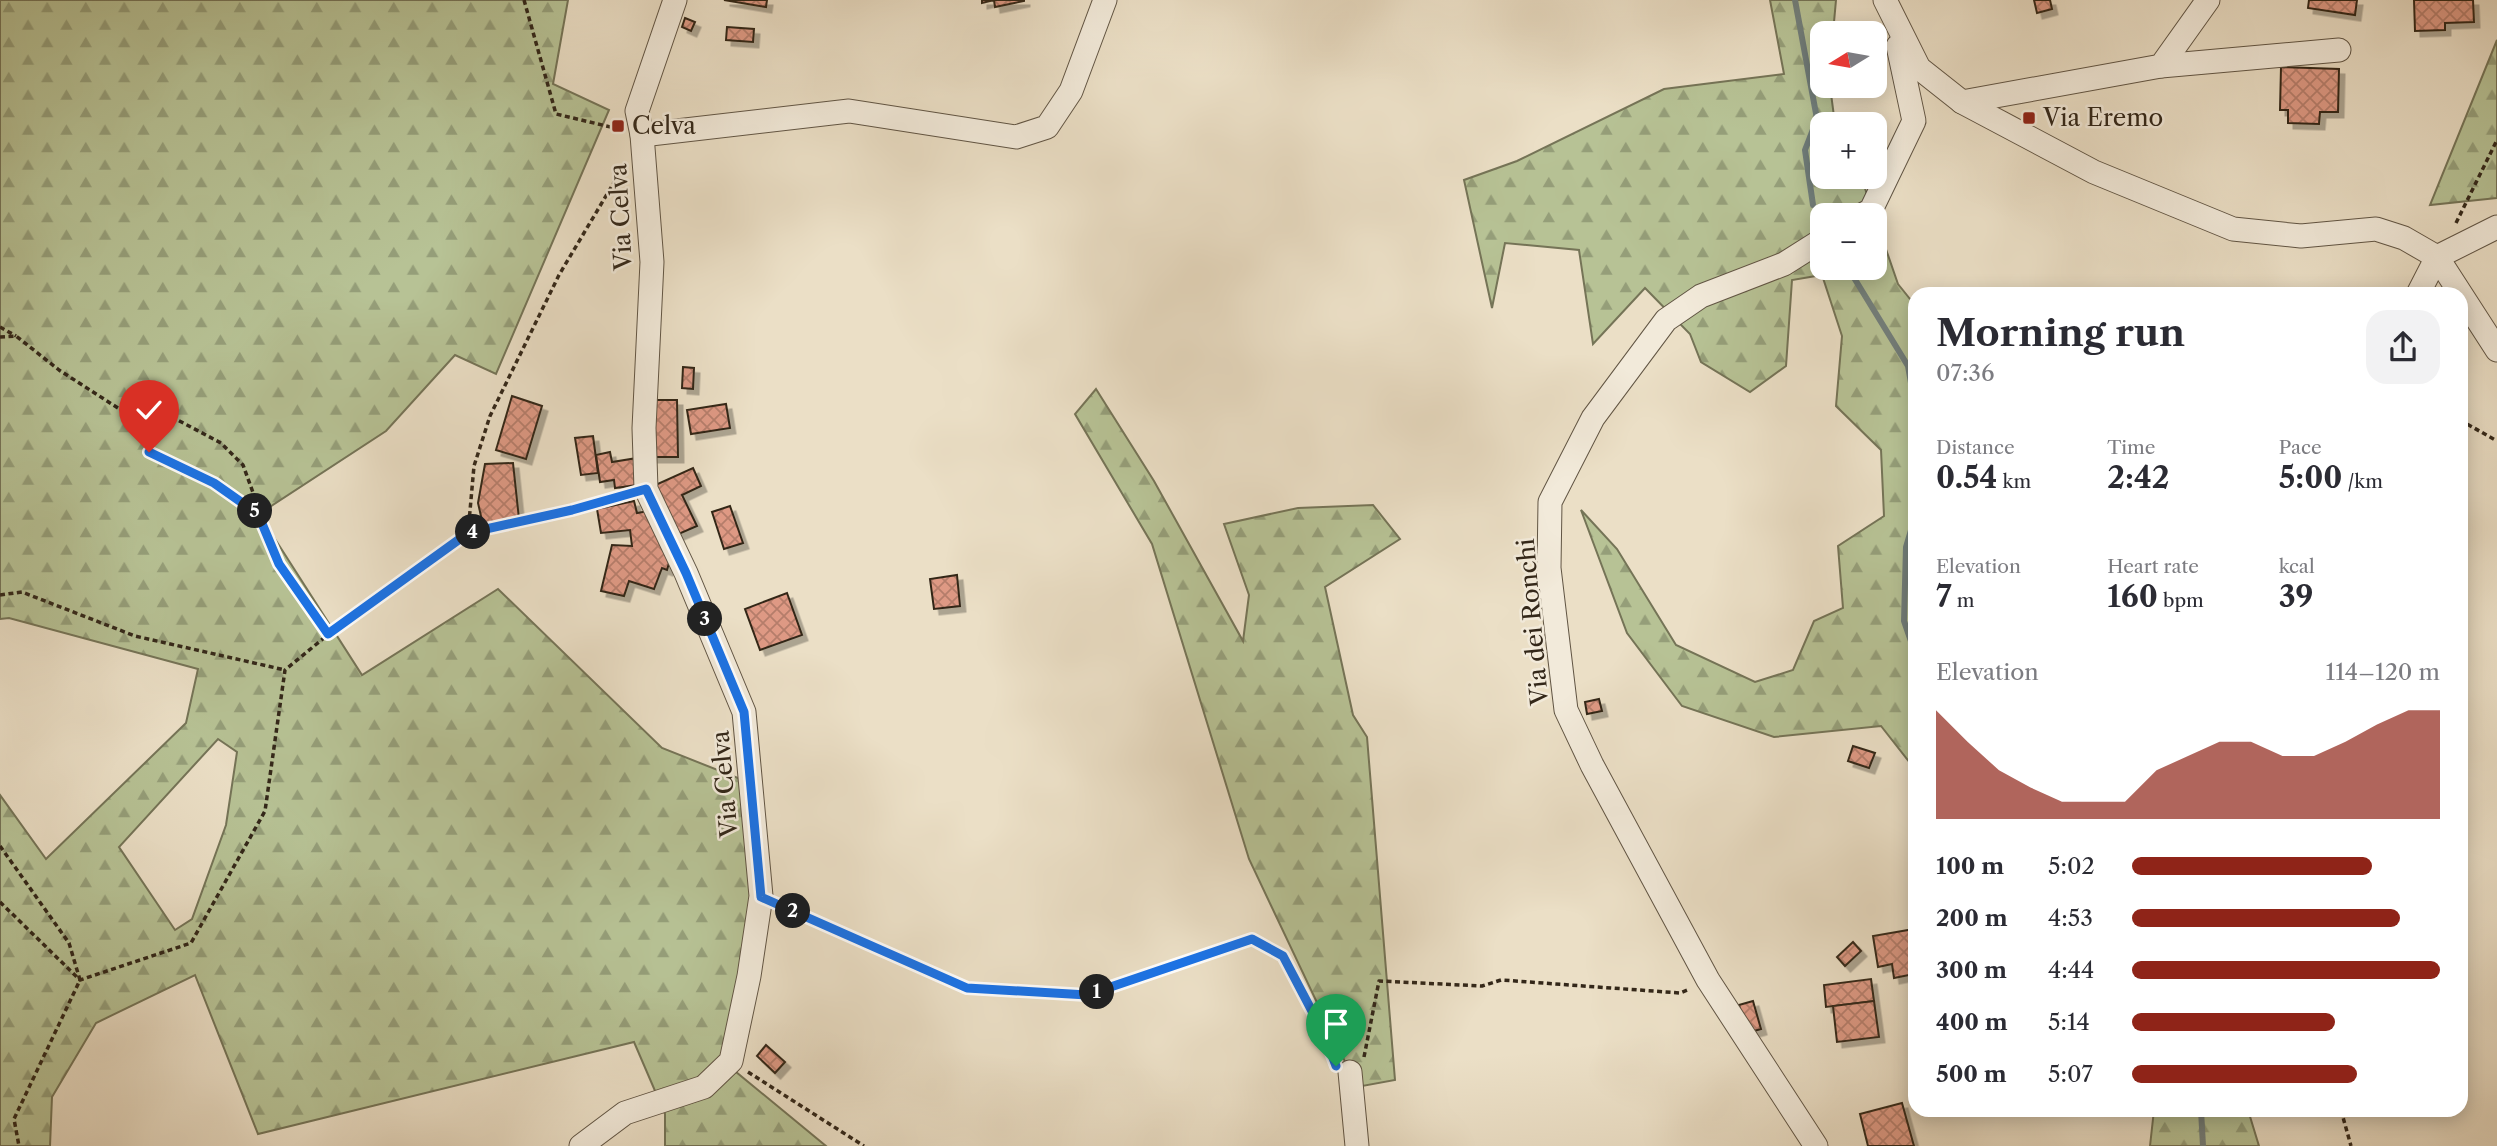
<!DOCTYPE html>
<meta charset="utf-8">
<style>
:root{--surface:#fff;--page:#f2f2f3;--text:#2b2b33;--muted:#7c7c81;--accent:#8f2418}
body{margin:0;font-family:"Libre Caslon Text",serif;background:var(--page);color:var(--text);height:100vh;display:flex;flex-direction:column;font-size:26px;white-space:nowrap}
*{box-sizing:border-box;margin:0}
p{font-size:23px;color:var(--muted)}
.icon{flex:none;width:38px;height:38px;fill:none;stroke:currentColor;stroke-width:2;stroke-linecap:round;stroke-linejoin:round}
.map{position:relative;flex:1;overflow:hidden}
.drawer{position:absolute;left:1908px;top:287px;width:560px;height:830px;display:flex;flex-direction:column;background:var(--surface);border-radius:21px;box-shadow:0 4px 18px #0003}
.drawer>*{flex:none}
.needle{width:46px;rotate:259deg}
.fabs{position:absolute;left:1810px;top:21px;display:grid;gap:14px}
.fabs a{display:grid;place-items:center;width:77px;height:77px;border-radius:14px;background:var(--surface);box-shadow:0 4px 18px #0003;font-size:35px}
.pin{position:absolute;display:grid;place-items:center;width:60px;height:60px;color:#fff;margin:-72px -30px;border-radius:50% 50% 50% 0;rotate:-45deg;box-shadow:0 0 7px #0007}
.pin .icon{rotate:45deg}
.km{position:absolute;width:35px;height:35px;margin:-18px;border-radius:50%;background:#222;color:#fff;font-size:19px;line-height:35px;text-align:center}
.round{display:grid;place-items:center;flex:none;width:74px;height:74px;border-radius:21px;background:var(--page)}
.headline{display:flex;align-items:center;justify-content:space-between;height:119px;padding:0 28px}
h1{font-size:38px;font-weight:700;line-height:52px}
.figures{display:grid;grid-template-columns:repeat(3,1fr);gap:10px;height:119px;padding:7px 28px}
.figures div{display:grid;align-content:center}
.figures b{font-size:30px;font-weight:700}
.figures small{font-size:19px;font-weight:400}
.figures p{font-size:19px}
.chart{height:196px;padding:14px 28px}
.chart p{display:flex;justify-content:space-between}
.chart svg{width:100%;height:126px;margin-top:7px;fill:var(--accent);opacity:.7}
ul{padding:0 28px;list-style:none;font-size:23px}
li{display:grid;grid-template-columns:112px 84px 1fr;align-items:center;height:52px}
li i{height:18px;border-radius:9px;background:var(--accent)}
.map>svg:first-child{display:block}
.forest{fill:url(#forest-firs);stroke:#757457;stroke-width:2;fill-rule:evenodd}
.lines{fill:none;stroke-linecap:round;stroke-linejoin:round}
.stream{stroke:#727f7c;stroke-width:6}
.building{fill:url(#building-cross-hatch);stroke:#332719;stroke-width:2;filter:url(#shadow)}
.minor-casing{stroke:#615544;stroke-width:25}
.path{stroke:#332719;stroke-width:3.5;stroke-dasharray:5 3.5;stroke-linecap:butt}
.minor{stroke:#f2eada;stroke-width:23}
.route-casing{stroke:#fff;stroke-width:14}
.route{stroke:#1a73e8;stroke-width:9}
.poi-dot{fill:#8f2418;stroke:#f2eada;stroke-width:2.5}
.labels{text-anchor:middle;stroke-width:5;stroke-linejoin:round;paint-order:stroke}
.poi-label{font-size:24px;fill:#332719;stroke:#f2eada;text-anchor:start}
.street-label{font-size:24px;fill:#332719;stroke:#f2eada}
</style>
<div class="map">
<svg width="2497" height="1146" viewBox="0 0 2497 1146">
<defs>
<pattern id="forest-firs" width="22" height="20" patternUnits="userSpaceOnUse" patternTransform="scale(1.75)"><rect width="22" height="20" fill="#b7c295"/><path d="M5 1l3.5 6h-7zM16 11l3.5 6h-7z" fill="#959e79"/></pattern>
<pattern id="building-cross-hatch" width="8" height="8" patternUnits="userSpaceOnUse" patternTransform="scale(1.75)"><rect width="8" height="8" fill="#de9984"/><path d="M0 0l8 8M0 8l8-8" fill="none" stroke="#b57d6b"/></pattern>
<filter id="shadow"><feDropShadow dx="5.5" dy="5.5" stdDeviation="0" flood-color="#0004"/></filter>
</defs>
<rect width="100%" height="100%" fill="#ebdfc6"/>
<filter id="stains"><feTurbulence type="fractalNoise" baseFrequency=".00286" numOctaves="4"/><feColorMatrix values="0 0 0 0 .2 0 0 0 0 .09 0 0 0 0 .02 0 0 0 .5 -.17"/></filter>
<radialGradient id="worn" r=".72"><stop offset=".6" stop-color="#630" stop-opacity="0"/><stop offset="1" stop-color="#630" stop-opacity=".3"/></radialGradient>
<g class="forest">
<path d="M0 0H568L553 84 609 110 496 374 455 355 386 431 259 514 362 675 498 589 662 748 748 782 753 895 724 1062 826 1146H665V1114L634 1042 258 1134 195 975 96 1023 52 1097 50 1146H0V795L46 859 186 723 198 669 9 618 0 619ZM218 739 237 752 226 825 192 919 175 930 119 847Z"/>
<path d="M1770 0H1836L1833 33H1822V86H1830L1835 124H1822V177H1861L1898 284 1914 304V768L1881 726 1774 737 1682 706 1627 633 1581 510 1617 549 1676 645 1755 682 1793 670 1814 621 1843 608 1838 546 1884 516 1881 450 1836 406 1842 336 1822 275 1792 280 1786 366 1750 392 1701 362 1690 334 1645 288 1593 344 1579 250 1505 243 1492 308 1464 180 1517 161 1664 89 1784 74ZM1822 215H1874V268H1822Z"/>
<path d="M2497 40V198L2430 205Z"/>
<path d="M1096 389 1154 481 1243 641 1249 595 1224 524 1298 508 1373 505 1400 539 1325 587 1353 715 1367 737 1395 1080 1357 1087 1249 859 1152 544 1075 414Z"/>
<path d="M2154 1110H2248L2259 1146H2150Z"/>
</g>
<g class="lines">
<g class="stream">
<path d="M1795 0 1817 119 1805 150 1813 205"/>
<path d="M1848 268 1908 366 1914 400"/>
<path d="M1914 520 1906 547 1904 621 1914 650"/>
<path d="M2201 1110 2203 1146"/>
</g>
</g>
<g class="building">
<path d="M724 0H767L766 7Z"/>
<path d="M982 0H1024V1L995 7 994 0 982 3Z"/>
<path d="M2034 0H2050L2052 9 2037 13Z"/>
<path d="M2309 0H2357L2355 15 2308 8Z"/>
<path d="M2414 0H2473L2474 22 2445 23V30L2415 31Z"/>
<path d="M685 18 695 22 691 31 682 27Z"/>
<path d="M727 27 754 29 753 42 726 40Z"/>
<path d="M2281 67 2339 69 2338 112H2320L2319 124 2288 123V110H2280Z"/>
<path d="M683 367 694 368 693 389 682 388Z"/>
<path d="M512 396 542 406 526 459 496 450Z"/>
<path d="M652 400H677L678 457H652Z"/>
<path d="M726 404 730 428 691 434 687 410Z"/>
<path d="M593 436 598 473 581 475 575 438Z"/>
<path d="M610 452 612 462 637 458V485L615 488 614 480 600 482 596 455Z"/>
<path d="M513 463 519 519 483 525 478 503 485 464Z"/>
<path d="M693 468 701 486 682 495 697 526 674 536 651 487Z"/>
<path d="M634 501 637 513 654 510 672 553 667 570 662 568 654 589 629 581 624 596 601 591 612 545 632 546 630 530 601 533 597 509Z"/>
<path d="M730 506 743 543 724 549 712 512Z"/>
<path d="M957 575 960 606 934 609 930 579Z"/>
<path d="M787 593 802 635 760 650 745 609Z"/>
<path d="M1599 699 1602 711 1587 714 1585 702Z"/>
<path d="M1853 746 1875 753 1869 768 1848 761Z"/>
<path d="M1914 929V974L1894 978 1892 964 1878 967 1873 936Z"/>
<path d="M1853 942 1861 951 1845 966 1837 957Z"/>
<path d="M1871 979 1874 1001 1826 1007 1824 985Z"/>
<path d="M1753 1001 1761 1029 1747 1033 1739 1005Z"/>
<path d="M1874 1001 1879 1037 1837 1042 1833 1006Z"/>
<path d="M766 1045 785 1062 775 1073 757 1056Z"/>
<path d="M1902 1103 1914 1146H1868L1860 1114Z"/>
</g>
<g class="lines">
<defs>
<g id="minor">
<path d="M1885 0 1919 68 1962 102 2094 172 2233 229 2301 236 2376 229 2404 238 2437 257 2497 350"/>
<path d="M2161 66 2339 50"/>
<path d="M1962 102 2161 66 2208 0"/>
<path d="M642 135 849 111 1016 137 1047 127 1071 91 1105 0"/>
<path d="M1862 215 1871 210 1914 121 1898 46"/>
<path d="M2418 294 2437 257 2497 227"/>
<path d="M1350 1072 1357 1146"/>
<path d="M581 1146 625 1113 704 1087 731 1061 749 976 761 896 744 712 686 573 646 489 644 428 652 262 642 135 637 111 675 0"/>
<path d="M1816 1146 1708 980 1592 765 1566 710 1549 568 1550 502 1593 418 1666 320 1701 296 1784 264 1822 240"/>
</g>
</defs>
<use href="#minor" class="minor-casing"/>
<g class="path">
<path d="M524 0 556 114 619 129"/>
<path d="M2456 223 2497 140"/>
<path d="M0 327 16 336"/>
<path d="M0 337 16 336 59 370 121 410 172 417 221 443 243 465 279 564 328 634"/>
<path d="M2460 420 2497 441"/>
<path d="M149 452 214 483 256 512"/>
<path d="M468 533 474 466 490 416 559 275 622 169"/>
<path d="M0 595 22 592 135 636 285 670"/>
<path d="M0 846 69 943 80 980 14 1119 19 1146"/>
<path d="M0 902 80 980 191 943 265 811 285 670 353 614 468 533 627 494"/>
<path d="M782 906 967 988 1087 995 1252 939 1283 956 1333 1059"/>
<path d="M1364 1057 1379 981 1482 986 1501 980 1680 993 1690 989"/>
<path d="M748 1072 864 1146"/>
<path d="M2341 1110 2351 1146"/>
</g>
<use href="#minor" class="minor"/>
</g>
<g class="lines">
<defs>
<path id="route" d="M149 452 214 483 258 514 279 564 328 634 468 533 572 510 646 489 686 573 744 712 761 897 967 988 1087 995 1252 939 1283 956 1324 1034 1336 1066"/>
</defs>
<use href="#route" class="route-casing"/>
<use href="#route" class="route"/>
</g>
<g class="poi-dot">
<rect x="2022" y="111" width="14" height="14" rx="3.5"/>
<rect x="611" y="119" width="14" height="14" rx="3.5"/>
</g>
<g class="labels">
<g class="poi-label">
<text x="2043" y="126">Via Eremo</text>
<text x="632" y="134">Celva</text>
</g>
<g class="street-label">
<text transform="translate(621 217) rotate(-93)" y="8">Via Celva</text>
<text transform="translate(1533 622) rotate(-95)" y="8">Via dei Ronchi</text>
<text transform="translate(725 784) rotate(-95)" y="8">Via Celva</text>
</g>
</g>
<rect width="100%" height="100%" filter="url(#stains)"/>
<rect width="100%" height="100%" fill="url(#worn)"/>
</svg>
<div class="fabs">
<a><svg class="needle" viewBox="-14 -14 28 28"><path d="M0-13l5 13h-10z" fill="#e53935"/><path d="M0 13l5-13h-10z" fill="#7c7c81"/></svg></a>
<a>+</a>
<a>−</a>
</div>
<div class="pin" style="left:1336px;top:1066px;background:#1e9e55"><svg class="icon" aria-label="arrive" viewBox="0 0 24 24"><path d="M6 21V4h12l-3 4 3 4H6"/></svg></div>
<div class="pin" style="left:149px;top:452px;background:#d93025"><svg class="icon" aria-label="check" viewBox="0 0 24 24"><path d="M5 12l5 5 9-10"/></svg></div>
<b class="km" style="left:1097px;top:992px">1</b>
<b class="km" style="left:793px;top:911px">2</b>
<b class="km" style="left:705px;top:619px">3</b>
<b class="km" style="left:473px;top:532px">4</b>
<b class="km" style="left:255px;top:511px">5</b>
<section class="drawer">
<div class="headline"><div><h1>Morning run</h1><p>07:36</p></div><a class="round"><svg class="icon" aria-label="share" viewBox="0 0 24 24"><path d="M12 15V3M7 8l5-5 5 5M5 13v7h14v-7"/></svg></a></div>
<div class="figures">
<div><p>Distance</p><b>0.54<small> km</small></b></div>
<div><p>Time</p><b>2:42</b></div>
<div><p>Pace</p><b>5:00<small> /km</small></b></div>
</div>
<div class="figures">
<div><p>Elevation</p><b>7<small> m</small></b></div>
<div><p>Heart rate</p><b>160<small> bpm</small></b></div>
<div><p>kcal</p><b>39</b></div>
</div>
<div class="chart"><p><span>Elevation</span>114–120 m</p>
<svg viewBox="0 0 160 44" preserveAspectRatio="none"><path d="M0 44V6L10 17L20 27L30 33L40 38L50 38L60 38L70 27L80 22L90 17L100 17L110 22L120 22L130 17L140 11L150 6L160 6V44z"/></svg>
</div>
<ul>
<li><b>100 m</b>5:02<i style="width:78%"></i></li>
<li><b>200 m</b>4:53<i style="width:87%"></i></li>
<li><b>300 m</b>4:44<i style="width:100%"></i></li>
<li><b>400 m</b>5:14<i style="width:66%"></i></li>
<li><b>500 m</b>5:07<i style="width:73%"></i></li>
</ul>
</section>
</div>
